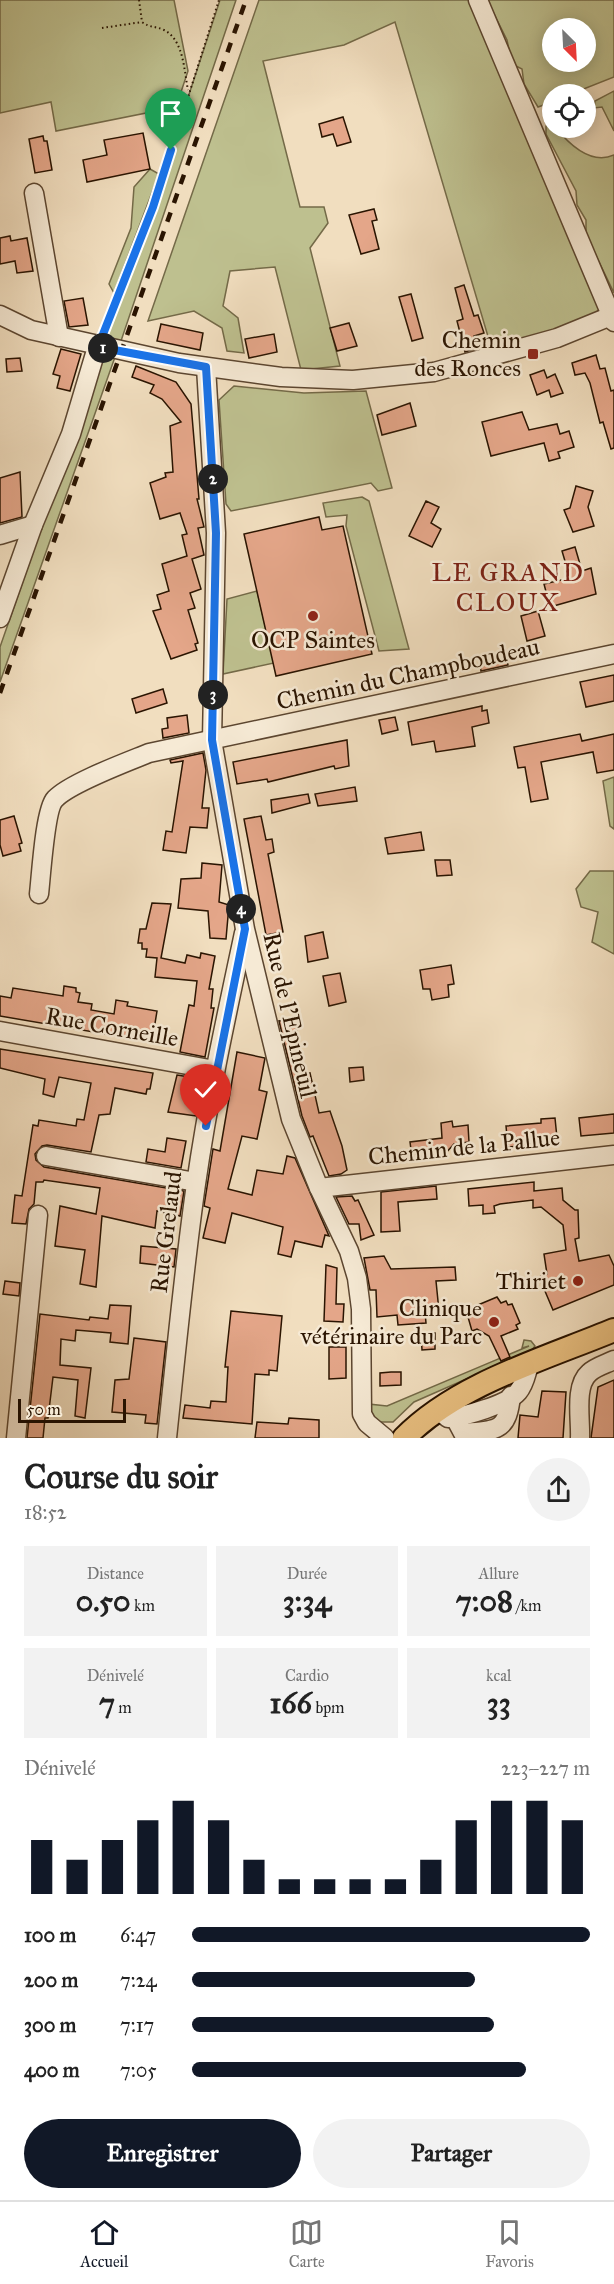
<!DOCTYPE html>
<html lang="fr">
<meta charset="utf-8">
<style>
:root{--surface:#fff;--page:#f2f2f2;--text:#222;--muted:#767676;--line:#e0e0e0;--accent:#111827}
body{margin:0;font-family:"IM FELL Great Primer",serif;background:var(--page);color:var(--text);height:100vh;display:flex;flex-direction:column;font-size:22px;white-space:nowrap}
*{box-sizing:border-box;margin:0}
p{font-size:20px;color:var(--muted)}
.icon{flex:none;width:33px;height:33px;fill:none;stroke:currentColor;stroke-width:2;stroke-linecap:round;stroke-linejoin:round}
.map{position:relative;height:1438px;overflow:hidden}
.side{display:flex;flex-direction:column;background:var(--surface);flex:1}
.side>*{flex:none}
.needle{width:39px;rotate:156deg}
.fabs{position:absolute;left:542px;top:18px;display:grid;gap:12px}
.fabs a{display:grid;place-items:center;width:54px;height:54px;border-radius:50%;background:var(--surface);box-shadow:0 3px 15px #0003;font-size:30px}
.scale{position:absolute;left:18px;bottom:15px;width:108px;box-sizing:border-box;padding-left:6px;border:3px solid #2a1401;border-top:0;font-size:16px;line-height:21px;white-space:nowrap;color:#2a1401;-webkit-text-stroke:4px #f6ead5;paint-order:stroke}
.pin{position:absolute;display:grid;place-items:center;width:51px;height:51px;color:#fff;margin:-62px -26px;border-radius:50% 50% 50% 0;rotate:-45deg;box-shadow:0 0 6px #0007}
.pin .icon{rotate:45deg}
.km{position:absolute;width:30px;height:30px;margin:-15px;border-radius:50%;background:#222;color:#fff;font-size:16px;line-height:30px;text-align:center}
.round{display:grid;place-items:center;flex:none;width:63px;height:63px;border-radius:32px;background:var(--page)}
.headline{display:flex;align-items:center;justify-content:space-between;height:102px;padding:0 24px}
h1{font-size:33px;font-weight:700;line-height:45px}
.figures{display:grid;grid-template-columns:repeat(3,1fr);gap:9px;height:102px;padding:6px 24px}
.figures div{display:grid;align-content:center;border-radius:0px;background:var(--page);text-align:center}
.figures b{font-size:30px;font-weight:700}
.figures small{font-size:16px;font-weight:400}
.figures p{font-size:16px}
.chart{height:168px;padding:12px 24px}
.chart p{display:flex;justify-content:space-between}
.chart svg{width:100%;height:108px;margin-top:6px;stroke:var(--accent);stroke-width:6}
.primary-button{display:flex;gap:12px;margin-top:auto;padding:12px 24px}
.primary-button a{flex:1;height:69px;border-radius:36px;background:var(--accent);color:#fff;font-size:24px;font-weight:700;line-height:69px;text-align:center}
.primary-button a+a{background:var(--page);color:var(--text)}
ul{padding:0 24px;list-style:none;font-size:20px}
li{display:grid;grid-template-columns:96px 72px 1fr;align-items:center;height:45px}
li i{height:15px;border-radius:8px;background:var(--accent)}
.dock{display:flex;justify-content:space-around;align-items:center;height:84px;border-top:2px solid var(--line);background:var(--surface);font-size:16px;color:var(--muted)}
.dock a{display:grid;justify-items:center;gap:3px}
.dock .current{color:var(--accent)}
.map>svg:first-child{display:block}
.green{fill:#bec08f;stroke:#746a48;stroke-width:1.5;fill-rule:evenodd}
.building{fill:#e4a689;stroke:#2a1401;stroke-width:1.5}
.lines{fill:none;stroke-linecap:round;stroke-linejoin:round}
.minor-casing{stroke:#5c4630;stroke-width:21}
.major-casing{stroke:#2a1401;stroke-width:26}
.path{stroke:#2a1401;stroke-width:2;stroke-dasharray:1.5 3;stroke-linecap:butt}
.minor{stroke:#f6ead5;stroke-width:18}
.major{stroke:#e8bf80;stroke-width:22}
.rail{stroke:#2a1401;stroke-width:4.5;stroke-dasharray:10 10;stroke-linecap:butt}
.route-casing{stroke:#fff;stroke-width:12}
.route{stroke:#1a73e8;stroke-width:8}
.poi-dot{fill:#8f2418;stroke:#f6ead5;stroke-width:2}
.labels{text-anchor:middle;stroke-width:5;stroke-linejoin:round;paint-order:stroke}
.poi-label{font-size:24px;fill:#2a1401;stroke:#f6ead5;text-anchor:end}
.street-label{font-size:24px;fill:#2a1401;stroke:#f6ead5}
.neighbourhood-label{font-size:26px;letter-spacing:1.5px;fill:#7a1f14;stroke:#f6ead5}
</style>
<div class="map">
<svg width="614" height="1438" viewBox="0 0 614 1438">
<rect width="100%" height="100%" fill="#f1debf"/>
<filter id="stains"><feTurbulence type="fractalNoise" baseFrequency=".00333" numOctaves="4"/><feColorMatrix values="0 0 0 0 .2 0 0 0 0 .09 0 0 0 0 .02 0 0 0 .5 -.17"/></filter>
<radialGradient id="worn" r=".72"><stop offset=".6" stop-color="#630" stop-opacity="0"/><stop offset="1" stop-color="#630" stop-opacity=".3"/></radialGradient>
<g class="green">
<path d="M0 0H174L188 71 176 107 56 131 51 102 0 113Z"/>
<path d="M220 0H236L121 341 108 339 107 335 130 274Z"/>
<path d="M259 0H472L600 308 592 318 492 350 395 22 344 45 263 61 300 207H324L328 223 310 248 340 366 301 370 275 267 230 271 223 306 238 318 244 353 227 351 222 328 194 311 148 321Z"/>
<path d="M487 0H614V77L571 94H552V102L538 107 524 84 522 69 512 64 507 40ZM552 28H585V62H552Z"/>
<path d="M614 91V131L602 107 594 108 595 101Z"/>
<path d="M552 124V128H556C569 144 591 165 614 155V293L586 235V220L577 205 576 191 546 134V126Z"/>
<path d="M150 169 159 174 114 293 109 284 131 228 134 187Z"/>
<path d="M109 357H115L0 682V647L99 363Z"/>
<path d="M234 386 304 393 366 391 392 488 378 491 371 483 231 511 226 504 219 400Z"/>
<path d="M362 497 369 501 409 649 379 651 346 526 347 515 326 517 323 503Z"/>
<path d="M257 591 274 663 223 674 227 599Z"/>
<path d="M614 777V829L610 826 603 781Z"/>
<path d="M590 871H614V954L592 942 598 912 581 907 576 889Z"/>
<path d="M524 1340 531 1341 535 1346 532 1350 414 1402 393 1422H376L368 1404 387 1406 529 1346 522 1348Z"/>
</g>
<g class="building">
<path d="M343 117 351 142 337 146 333 134 322 137 319 124Z"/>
<path d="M143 133 150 169 87 182 83 160 107 155 104 140Z"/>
<path d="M43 136 44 141H47L52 170 35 173 29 139Z"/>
<path d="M374 209 377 220 372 221 379 249 361 254 349 215Z"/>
<path d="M10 236 11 241 27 238 33 271 17 273 15 261 0 264V238Z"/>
<path d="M464 285 474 316 478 315 484 333 474 336 477 348 465 352 457 321 463 319 455 288Z"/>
<path d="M411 294 423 338 412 341 399 297Z"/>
<path d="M83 298 88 325 69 327 64 301Z"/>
<path d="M349 323 357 346 337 351 330 328Z"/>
<path d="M161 324 203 333 200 350 157 341Z"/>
<path d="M274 334 277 352 249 358 245 339Z"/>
<path d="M61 349 81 354 70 391 57 388 60 376 53 374Z"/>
<path d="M596 355 600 369 605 368 611 391 614 390V448L611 449 603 422 600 423 590 383 585 373 575 375 572 363Z"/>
<path d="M20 358 22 371 7 372 6 359Z"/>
<path d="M136 366 176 382 191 404 199 499H197L204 527 198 528 204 555 192 559 201 589 190 593 195 608 188 610 198 643 195 644 197 650 171 659 153 611 161 609 157 595 169 591 162 564 187 556 182 535 187 534 180 513 160 519 150 483 166 477 165 473 173 472 170 426 181 422 162 399 150 393 154 385 132 377Z"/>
<path d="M544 370 547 378 555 374 563 393 551 397 549 390 537 395 530 375Z"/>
<path d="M410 403 416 426 382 435 377 415Z"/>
<path d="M522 412 529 430 557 424 560 434 569 431 574 447 558 452 560 458 549 461 544 443 491 456 482 422Z"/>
<path d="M20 472 22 517 0 523V478Z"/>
<path d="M576 486 593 491 588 507 594 526 573 532 564 510 570 508Z"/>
<path d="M426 501 439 507 431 523 441 529 432 547 409 536Z"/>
<path d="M319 517 322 530 343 526 372 654 276 676 244 534Z"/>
<path d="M575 547 582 571 591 568 596 594 550 607 544 584 570 578 562 551Z"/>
<path d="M538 611 545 636 527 641 521 616Z"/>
<path d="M504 652 508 665 481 671 479 657Z"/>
<path d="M614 675V701L586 707 580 682Z"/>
<path d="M163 689 167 703 136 713 132 699Z"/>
<path d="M482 706V711L487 710 489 723 472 727 475 746 436 752 434 741 412 745 408 722Z"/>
<path d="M187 715 189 733 163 738 162 729 168 728 167 718Z"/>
<path d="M395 717 398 730 382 734 379 720Z"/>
<path d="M580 734 582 741 614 734V770L597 773 593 752 541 762 548 799 531 802 525 767 518 768 514 747Z"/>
<path d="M347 740 349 766 335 769 334 766 268 782 267 779 237 784 233 762Z"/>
<path d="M203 753 206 770 202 808H209L207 828 190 827 186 853 163 850 166 831 172 832 183 761 171 763 170 760Z"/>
<path d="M355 787 357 801 318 806 315 794Z"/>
<path d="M308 794 310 803 272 813 271 800Z"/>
<path d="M14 816 22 843 19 844 21 851 3 856 0 845V820Z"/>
<path d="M261 816 266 840 272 839 274 852 268 854 283 932 266 935 244 819Z"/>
<path d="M421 832 424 850 388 854 385 838Z"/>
<path d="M435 860H450L452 875 437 876Z"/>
<path d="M202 863 222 865 219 902 229 905 226 939 210 938 208 911 178 908 181 879 201 878Z"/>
<path d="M152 903 171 904 161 958 185 963 187 955 200 958 201 953 215 956 209 989H213L211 1008H214L205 1057 180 1052 189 1005 194 1006 197 981 155 977 157 958 146 957 147 949H142V943H138L140 929H146Z"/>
<path d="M323 932 328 958 308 962 305 936Z"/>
<path d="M451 965 454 984 448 985 449 997 432 1000 430 989H423L420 970Z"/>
<path d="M340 973 346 1002 329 1006 323 976Z"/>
<path d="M64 986 76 988V992L80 993 78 1002 92 1004 91 1010 114 1014 116 1000 128 1002 127 1006 157 1011 152 1042 0 1016V996L11 998 13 988 63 996Z"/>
<path d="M295 1019 303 1075 310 1073 319 1113 330 1111 342 1146 347 1170 341 1174 329 1176 313 1136 310 1137 302 1116 279 1021Z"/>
<path d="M0 1049 153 1073 150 1089H147L146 1094 115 1088 110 1114 99 1115 91 1152 47 1145 42 1146 35 1154 36 1160 44 1167 184 1191 180 1216 157 1211 155 1228 102 1216 96 1287 80 1284 85 1250 55 1246 60 1206 96 1214 100 1188 44 1180 43 1182H36L34 1204 29 1209 26 1224 12 1223 15 1195 22 1196 33 1125 38 1126 39 1120 76 1126 77 1119 84 1120 91 1083 59 1077 54 1097 43 1094 45 1079 0 1068Z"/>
<path d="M237 1052 265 1058 259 1090 267 1092 257 1139 242 1136 228 1189 252 1195 257 1170 283 1174 287 1156 295 1158 329 1236 325 1235 322 1247 295 1241 291 1257 278 1254 283 1227 232 1213 225 1243 203 1238 210 1208 204 1206 213 1149 220 1151Z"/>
<path d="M363 1067 364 1080 350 1082 349 1068Z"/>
<path d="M177 1075 202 1079 196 1116 168 1112Z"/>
<path d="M614 1114V1133L581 1136 579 1118Z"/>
<path d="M555 1118 557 1138 526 1141 531 1145 508 1147 506 1126 541 1123V1119Z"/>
<path d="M452 1121 453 1127 468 1125 469 1142 454 1144 444 1155 412 1157 410 1142 442 1138 441 1123Z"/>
<path d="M167 1138 186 1141 181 1168 146 1162 148 1149 165 1152Z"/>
<path d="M534 1182V1191L562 1188 563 1200 575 1210H578L579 1238 575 1239 579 1261 609 1255 614 1266V1285L553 1310 539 1277 547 1274 544 1254 566 1250 563 1225 541 1207 533 1208V1200L500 1204 494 1206 495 1213 483 1214V1205L469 1206 468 1189Z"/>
<path d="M436 1186 437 1199 398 1202 400 1231 381 1232V1192Z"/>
<path d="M352 1196 355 1201 358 1200 374 1235 361 1240 359 1224H349L336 1197Z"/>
<path d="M141 1246 176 1249 174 1267 140 1263Z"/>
<path d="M384 1256 391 1269 455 1267 456 1280 436 1281 439 1311 425 1312 426 1323 398 1325 397 1315 377 1317 376 1290H370L364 1258Z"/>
<path d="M326 1265 337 1268 336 1304H344L343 1322 324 1321Z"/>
<path d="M5 1281 20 1283 19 1296 3 1294Z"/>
<path d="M497 1297 501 1303 506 1301 508 1305 512 1304 520 1323 516 1325 518 1329 501 1336 510 1357 501 1361 489 1336 477 1329 472 1331 466 1310Z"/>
<path d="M110 1305 131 1306 128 1344 110 1342 111 1333 76 1330 75 1341 61 1339 60 1365 91 1368 85 1418 75 1416 78 1380 53 1377 48 1418H45L43 1438H27L40 1314 89 1320 90 1317 108 1319Z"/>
<path d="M231 1311 282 1316 277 1371 269 1370V1375L255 1374 252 1424 183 1418 185 1405 210 1408 211 1401 226 1402 228 1367H225Z"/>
<path d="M435 1333V1349L422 1350 421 1334Z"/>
<path d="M134 1338 166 1342 157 1424 145 1423 146 1415 112 1412 115 1380 129 1379Z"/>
<path d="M329 1347H346V1378L329 1379Z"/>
<path d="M391 1372H401V1385L380 1386V1373Z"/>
<path d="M614 1380V1438H591L598 1387Z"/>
<path d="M542 1391 566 1392 563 1438H518L520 1415 538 1417Z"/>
<path d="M289 1418 319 1420V1438H255L257 1422 288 1424Z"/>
</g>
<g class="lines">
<defs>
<g id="minor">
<path d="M478 0 614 322"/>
<path d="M34 193 59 337"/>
<path d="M0 315 31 330 179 363 281 377 353 380 434 372 557 338 611 316"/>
<path d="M206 367 216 533 212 740 245 929 291 1119 319 1188 349 1251 357 1278 361 1309 362 1414 367 1423 385 1438"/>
<path d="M0 535 33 525"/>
<path d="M0 618 33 525 71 434 97 347"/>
<path d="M39 894C41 877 45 809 55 799 70 783 127 762 149 753L614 654"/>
<path d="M0 1031 215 1070"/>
<path d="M46 1156 196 1182"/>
<path d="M319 1188 614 1155"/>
<path d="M437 1409 448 1418C464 1417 508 1404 518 1392 525 1384 526 1374 529 1365"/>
<path d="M455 1418 463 1433C496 1430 507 1433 511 1396"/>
<path d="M16 1438 38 1215"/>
<path d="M167 1438C176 1353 184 1268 196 1184 208 1100 226 1017 244 933"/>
<path d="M580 1438C581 1420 574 1386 589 1373 595 1367 606 1364 614 1360"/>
</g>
<path id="major" d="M404 1438C457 1384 544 1359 614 1330"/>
</defs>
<use href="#minor" class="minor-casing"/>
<use href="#major" class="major-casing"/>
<g class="path">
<path d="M139 0 142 22C150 28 156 26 164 30 184 40 184 71 188 90"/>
<path d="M102 28 142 22"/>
<path d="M105 329 153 207 219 0"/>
</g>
<use href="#minor" class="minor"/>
<use href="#major" class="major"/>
<path class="rail" d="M0 693 246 0"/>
</g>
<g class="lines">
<defs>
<path id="route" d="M171 150 153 207 98 347 206 367 216 533 212 740 245 929 206 1126"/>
</defs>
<use href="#route" class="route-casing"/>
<use href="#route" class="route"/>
</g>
<g class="poi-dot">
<rect x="527" y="348" width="12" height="12" rx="3"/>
<circle cx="313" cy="616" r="6"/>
<circle cx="578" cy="1281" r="6"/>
<circle cx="494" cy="1322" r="6"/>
</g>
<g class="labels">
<g class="poi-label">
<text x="521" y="348">Chemin<tspan x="521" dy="28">des Ronces</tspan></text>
<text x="313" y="648" text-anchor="middle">OCP Saintes</text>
<text x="566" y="1289">Thiriet</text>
<text x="482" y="1316">Clinique<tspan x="482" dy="28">vétérinaire du Parc</tspan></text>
</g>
<g class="street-label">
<text transform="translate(408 674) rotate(-12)" y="8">Chemin du Champboudeau</text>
<text transform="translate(290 1015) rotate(77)" y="8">Rue de l'Epineuil</text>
<text transform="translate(112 1027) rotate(10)" y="8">Rue Corneille</text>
<text transform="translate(464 1147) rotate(-6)" y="8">Chemin de la Pallue</text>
<text transform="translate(166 1232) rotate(-83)" y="8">Rue Grelaud</text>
</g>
<g class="neighbourhood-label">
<text x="508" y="581">LE GRAND<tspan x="508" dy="30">CLOUX</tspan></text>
</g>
</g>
<rect width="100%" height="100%" filter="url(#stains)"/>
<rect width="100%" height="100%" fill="url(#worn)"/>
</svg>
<div class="fabs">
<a><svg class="needle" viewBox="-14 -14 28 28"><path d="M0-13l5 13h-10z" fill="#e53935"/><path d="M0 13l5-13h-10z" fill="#767676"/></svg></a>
<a><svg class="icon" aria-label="locate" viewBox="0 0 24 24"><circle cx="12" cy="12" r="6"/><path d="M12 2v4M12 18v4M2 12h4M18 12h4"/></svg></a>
</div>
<div class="scale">50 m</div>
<div class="pin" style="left:171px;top:150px;background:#1e9e55"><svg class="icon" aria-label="arrive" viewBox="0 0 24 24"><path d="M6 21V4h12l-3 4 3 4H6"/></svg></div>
<div class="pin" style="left:206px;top:1126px;background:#d93025"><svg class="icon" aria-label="check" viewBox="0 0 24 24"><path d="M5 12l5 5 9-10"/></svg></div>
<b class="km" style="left:103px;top:348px">1</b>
<b class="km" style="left:213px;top:479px">2</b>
<b class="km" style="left:213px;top:695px">3</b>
<b class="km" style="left:241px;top:909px">4</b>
</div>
<section class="side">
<div class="headline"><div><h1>Course du soir</h1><p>18:52</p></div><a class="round"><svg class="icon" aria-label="share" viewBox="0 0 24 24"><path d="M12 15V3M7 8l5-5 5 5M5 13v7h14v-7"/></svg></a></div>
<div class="figures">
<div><p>Distance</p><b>0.50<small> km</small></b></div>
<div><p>Durée</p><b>3:34</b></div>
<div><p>Allure</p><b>7:08<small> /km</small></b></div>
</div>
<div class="figures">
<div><p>Dénivelé</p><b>7<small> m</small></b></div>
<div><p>Cardio</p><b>166<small> bpm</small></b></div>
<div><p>kcal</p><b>33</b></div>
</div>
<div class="chart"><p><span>Dénivelé</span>223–227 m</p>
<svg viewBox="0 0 160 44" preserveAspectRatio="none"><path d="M5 44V22M15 44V30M25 44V22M35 44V14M45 44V6M55 44V14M65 44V30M75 44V38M85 44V38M95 44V38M105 44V38M115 44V30M125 44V14M135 44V6M145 44V6M155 44V14"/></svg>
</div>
<ul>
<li><b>100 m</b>6:47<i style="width:100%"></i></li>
<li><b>200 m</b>7:24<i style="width:71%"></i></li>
<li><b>300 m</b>7:17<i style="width:76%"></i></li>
<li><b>400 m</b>7:05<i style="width:84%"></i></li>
</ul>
<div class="primary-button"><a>Enregistrer</a><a>Partager</a></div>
</section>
<nav class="dock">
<a class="current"><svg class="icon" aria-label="home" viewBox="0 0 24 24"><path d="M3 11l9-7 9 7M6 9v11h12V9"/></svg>Accueil</a>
<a><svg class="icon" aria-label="map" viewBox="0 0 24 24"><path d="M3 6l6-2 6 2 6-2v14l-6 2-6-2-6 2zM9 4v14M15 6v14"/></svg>Carte</a>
<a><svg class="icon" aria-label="saved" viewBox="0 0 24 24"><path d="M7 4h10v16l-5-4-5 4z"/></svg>Favoris</a>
</nav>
